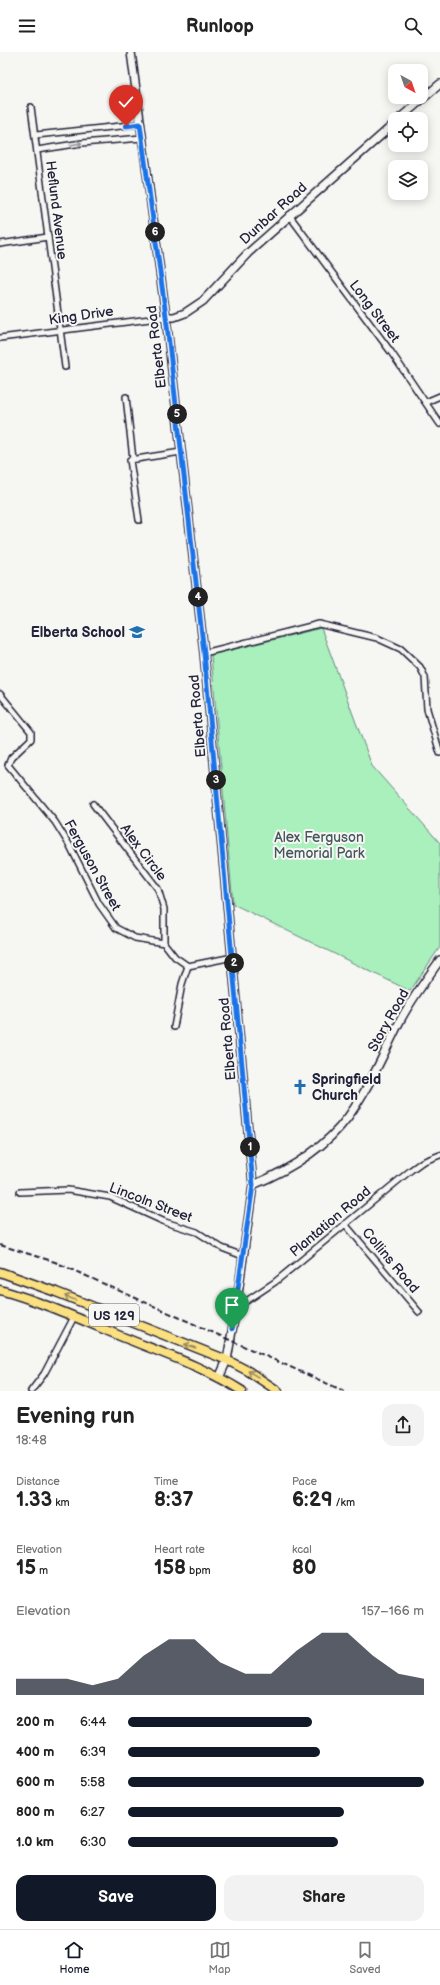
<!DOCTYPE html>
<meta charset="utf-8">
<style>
:root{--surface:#fff;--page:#f2f2f2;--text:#222;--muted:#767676;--line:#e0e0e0;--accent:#111827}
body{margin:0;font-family:"Balsamiq Sans",sans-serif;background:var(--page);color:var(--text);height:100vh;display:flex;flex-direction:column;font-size:15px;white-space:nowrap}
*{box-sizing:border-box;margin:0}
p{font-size:13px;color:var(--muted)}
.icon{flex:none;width:22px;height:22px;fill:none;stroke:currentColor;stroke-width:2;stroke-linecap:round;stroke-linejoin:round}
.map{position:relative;height:1339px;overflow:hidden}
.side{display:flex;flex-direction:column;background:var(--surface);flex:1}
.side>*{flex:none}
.needle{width:26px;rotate:140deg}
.tools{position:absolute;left:388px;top:12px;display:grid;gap:8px}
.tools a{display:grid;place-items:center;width:40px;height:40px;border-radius:8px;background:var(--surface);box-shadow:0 2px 10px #0003;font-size:20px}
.pin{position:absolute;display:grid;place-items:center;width:34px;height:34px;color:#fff;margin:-41px -17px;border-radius:50% 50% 50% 0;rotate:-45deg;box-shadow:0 0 4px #0007}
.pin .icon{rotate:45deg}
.km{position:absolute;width:20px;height:20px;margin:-10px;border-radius:50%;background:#222;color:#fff;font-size:11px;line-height:20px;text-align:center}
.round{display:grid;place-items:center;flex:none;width:42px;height:42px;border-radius:12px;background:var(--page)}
.overview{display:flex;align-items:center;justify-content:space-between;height:68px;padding:0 16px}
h1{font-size:22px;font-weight:700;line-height:30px}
.metrics{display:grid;grid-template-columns:repeat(3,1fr);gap:6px;height:68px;padding:4px 16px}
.metrics div{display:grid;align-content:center}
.metrics b{font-size:20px;font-weight:700}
.metrics small{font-size:11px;font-weight:400}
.metrics p{font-size:11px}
.chart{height:112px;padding:8px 16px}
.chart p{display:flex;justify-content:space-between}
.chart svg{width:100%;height:72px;margin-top:4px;fill:var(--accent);opacity:.7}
.action{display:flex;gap:8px;margin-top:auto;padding:8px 16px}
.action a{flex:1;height:46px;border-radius:12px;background:var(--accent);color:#fff;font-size:16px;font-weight:700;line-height:46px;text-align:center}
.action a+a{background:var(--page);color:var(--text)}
ul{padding:0 16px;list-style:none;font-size:13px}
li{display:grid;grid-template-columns:64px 48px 1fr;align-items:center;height:30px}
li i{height:10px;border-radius:5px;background:var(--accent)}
header{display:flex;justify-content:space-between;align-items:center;height:52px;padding:0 16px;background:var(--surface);font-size:18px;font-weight:700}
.tab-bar{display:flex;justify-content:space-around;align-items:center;height:56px;border-top:1px solid var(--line);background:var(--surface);font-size:11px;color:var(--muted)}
.tab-bar a{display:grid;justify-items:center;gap:2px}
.tab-bar .active{color:var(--accent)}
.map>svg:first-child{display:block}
.green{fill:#a9f0bd;stroke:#66897c}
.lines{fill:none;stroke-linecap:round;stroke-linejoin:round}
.street-casing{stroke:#22223b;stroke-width:8}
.secondary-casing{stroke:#22223b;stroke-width:10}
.primary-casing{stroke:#22223b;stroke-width:11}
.street{stroke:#f6f6f2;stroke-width:5}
.secondary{stroke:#f6f6f2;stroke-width:7}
.primary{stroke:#fbe080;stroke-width:8}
.rail{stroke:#22223b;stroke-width:2;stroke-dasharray:6 3;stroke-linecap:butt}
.oneway{stroke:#9797a0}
.oneway2{stroke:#998a61}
.route-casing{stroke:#fff;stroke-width:8}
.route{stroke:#1a73e8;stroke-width:5}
.labels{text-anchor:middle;stroke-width:4;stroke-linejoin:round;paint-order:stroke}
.shield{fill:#f6f6f2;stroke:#626272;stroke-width:1}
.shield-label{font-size:13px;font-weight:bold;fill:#22223b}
.street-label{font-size:14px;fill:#22223b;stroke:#f6f6f2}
.poi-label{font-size:14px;font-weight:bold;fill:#22223b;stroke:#f6f6f2;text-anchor:end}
.park-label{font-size:14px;fill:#44565c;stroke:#f6f6f2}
</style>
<header><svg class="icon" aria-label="menu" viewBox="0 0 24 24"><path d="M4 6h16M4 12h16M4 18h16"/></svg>Runloop<svg class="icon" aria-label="search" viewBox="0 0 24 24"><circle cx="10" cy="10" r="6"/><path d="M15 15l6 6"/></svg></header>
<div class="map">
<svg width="440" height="1339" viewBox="0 0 440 1339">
<rect width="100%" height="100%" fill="#f6f6f2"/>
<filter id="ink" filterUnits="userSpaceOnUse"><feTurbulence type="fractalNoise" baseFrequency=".025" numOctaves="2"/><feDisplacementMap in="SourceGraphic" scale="8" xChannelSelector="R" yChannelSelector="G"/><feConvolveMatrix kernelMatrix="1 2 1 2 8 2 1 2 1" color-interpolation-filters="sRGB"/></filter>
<g filter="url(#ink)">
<path class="green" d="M321 576 372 714 440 791V895L410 939 233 852 211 603Z"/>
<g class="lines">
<defs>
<g id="street">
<path d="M31 55 65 315"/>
<path d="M36 83 140 72"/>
<path d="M37 98 82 91 142 86"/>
<path d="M289 163 391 300 440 372"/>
<path d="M0 192 48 185"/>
<path d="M0 286 166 265"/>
<path d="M126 345 133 407"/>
<path d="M426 350 440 344"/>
<path d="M139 468 130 408 181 400"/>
<path d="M204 601 319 572 377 586 401 597 420 615 425 625 427 657 440 701"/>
<path d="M0 642 31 680V687L11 706 8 713 55 770 70 794 99 852 116 876 135 886 164 891 175 905 188 914 233 905"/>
<path d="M93 752 158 837 164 857V891"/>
<path d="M174 975 182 932 188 914"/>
<path d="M20 1140 68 1138 110 1145 165 1170 197 1180 222 1196 243 1204"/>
<path d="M345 1172 419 1260"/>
<path d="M236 1256 275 1230 411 1118 422 1110 440 1103"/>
<path d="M31 1339 44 1322 74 1265"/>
</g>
<g id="secondary">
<path d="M131 0 166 265 204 601 253 1133 236 1256 227 1308 219 1326"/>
<path d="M399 67 440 32"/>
<path d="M166 265H174L185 261 203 249 248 201 395 71"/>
<path d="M253 1133C289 1118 325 1096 348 1065 369 1036 383 1003 399 971 410 949 426 928 440 908"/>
</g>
<g id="primary">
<path d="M0 1220 56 1240 227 1308 248 1319 278 1339"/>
<path d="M0 1238C43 1250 84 1269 125 1286 165 1302 206 1316 242 1339"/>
</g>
</defs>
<use href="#street" class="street-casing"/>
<use href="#secondary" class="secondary-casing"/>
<use href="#primary" class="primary-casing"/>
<use href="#street" class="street"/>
<use href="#secondary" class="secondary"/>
<use href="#primary" class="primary"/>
<path class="rail" d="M0 1193 55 1210 344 1339"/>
</g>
<defs><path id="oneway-shaft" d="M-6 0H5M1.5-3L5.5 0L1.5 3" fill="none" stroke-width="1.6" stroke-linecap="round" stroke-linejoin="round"/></defs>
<use class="oneway" href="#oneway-shaft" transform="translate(76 92) rotate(-8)"/>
<g class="oneway2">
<use href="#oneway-shaft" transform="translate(70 1246) rotate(-158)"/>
<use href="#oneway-shaft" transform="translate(190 1294) rotate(-161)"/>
<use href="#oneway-shaft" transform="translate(253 1322) rotate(-148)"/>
</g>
</g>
<g class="lines" filter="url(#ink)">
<defs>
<path id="route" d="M126 74 140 72 166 264 204 601 253 1133 232 1277"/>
</defs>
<use href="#route" class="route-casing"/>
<use href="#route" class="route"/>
</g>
<defs>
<symbol id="school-bare" viewBox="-9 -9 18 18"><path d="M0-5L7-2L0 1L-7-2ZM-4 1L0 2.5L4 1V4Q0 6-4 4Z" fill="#1f6fb2" stroke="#f6f6f2" stroke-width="2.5" paint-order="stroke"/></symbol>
<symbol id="church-bare" viewBox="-9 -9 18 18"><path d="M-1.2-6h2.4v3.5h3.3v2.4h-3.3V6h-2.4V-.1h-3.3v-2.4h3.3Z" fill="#1f6fb2" stroke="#f6f6f2" stroke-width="2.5" paint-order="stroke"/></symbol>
</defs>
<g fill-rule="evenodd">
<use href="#school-bare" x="126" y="569" width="22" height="22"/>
<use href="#church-bare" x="289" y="1024" width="22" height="22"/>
</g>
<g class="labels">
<rect class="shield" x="89" y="1252" width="50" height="22" rx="3"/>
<g class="shield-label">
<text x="114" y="1268">US 129</text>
</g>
<g class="street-label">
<text transform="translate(57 158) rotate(83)" y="5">Heflund Avenue</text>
<text transform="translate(273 161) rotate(-42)" y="5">Dunbar Road</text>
<text transform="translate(375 259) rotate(53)" y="5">Long Street</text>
<text transform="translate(81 263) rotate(-8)" y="5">King Drive</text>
<text transform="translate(156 295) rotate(-97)" y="5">Elberta Road</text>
<text transform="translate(197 664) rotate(-95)" y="5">Elberta Road</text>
<text transform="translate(144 800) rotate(53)" y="5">Alex Circle</text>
<text transform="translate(93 813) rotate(61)" y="5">Ferguson Street</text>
<text transform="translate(388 968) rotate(-61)" y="5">Story Road</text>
<text transform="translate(227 987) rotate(-95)" y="5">Elberta Road</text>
<text transform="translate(151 1150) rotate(21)" y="5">Lincoln Street</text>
<text transform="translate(330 1169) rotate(-40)" y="5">Plantation Road</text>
<text transform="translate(391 1208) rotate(50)" y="5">Collins Road</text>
</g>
<g class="poi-label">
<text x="125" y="585">Elberta School</text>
<text x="312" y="1032" text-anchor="start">Springfield<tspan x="312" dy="16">Church</tspan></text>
</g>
<g class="park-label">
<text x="319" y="790">Alex Ferguson<tspan x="319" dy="16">Memorial Park</tspan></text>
</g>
</g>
</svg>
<div class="tools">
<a><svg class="needle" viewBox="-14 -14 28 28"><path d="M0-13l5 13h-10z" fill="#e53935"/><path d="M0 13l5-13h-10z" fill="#767676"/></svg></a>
<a><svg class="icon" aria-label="locate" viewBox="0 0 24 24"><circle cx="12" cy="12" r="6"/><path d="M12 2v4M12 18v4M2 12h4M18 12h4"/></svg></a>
<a><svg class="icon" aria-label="layers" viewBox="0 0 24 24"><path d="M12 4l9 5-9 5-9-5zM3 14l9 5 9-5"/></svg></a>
</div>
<div class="pin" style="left:232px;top:1277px;background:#1e9e55"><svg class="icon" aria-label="arrive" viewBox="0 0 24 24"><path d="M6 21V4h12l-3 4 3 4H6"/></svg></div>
<div class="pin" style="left:126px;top:74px;background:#d93025"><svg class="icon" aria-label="check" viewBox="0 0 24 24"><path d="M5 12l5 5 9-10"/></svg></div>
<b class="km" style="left:250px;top:1095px">1</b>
<b class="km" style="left:234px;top:911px">2</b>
<b class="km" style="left:216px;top:728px">3</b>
<b class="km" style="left:198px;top:545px">4</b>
<b class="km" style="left:177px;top:362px">5</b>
<b class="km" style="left:155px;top:180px">6</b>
</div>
<section class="side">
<div class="overview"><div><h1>Evening run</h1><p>18:48</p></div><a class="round"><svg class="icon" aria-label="share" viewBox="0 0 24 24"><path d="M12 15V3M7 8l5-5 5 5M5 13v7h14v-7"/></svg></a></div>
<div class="metrics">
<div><p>Distance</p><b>1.33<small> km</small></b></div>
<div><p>Time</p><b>8:37</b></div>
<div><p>Pace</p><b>6:29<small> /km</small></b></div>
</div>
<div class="metrics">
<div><p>Elevation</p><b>15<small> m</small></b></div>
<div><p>Heart rate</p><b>158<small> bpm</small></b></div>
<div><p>kcal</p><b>80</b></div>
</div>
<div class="chart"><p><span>Elevation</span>157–166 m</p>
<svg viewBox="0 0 160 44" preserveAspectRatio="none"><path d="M0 44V34L10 34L20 34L30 38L40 34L50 20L60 10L70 10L80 24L90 31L100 31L110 17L120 6L130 6L140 20L150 31L160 34V44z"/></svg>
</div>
<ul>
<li><b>200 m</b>6:44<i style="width:62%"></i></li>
<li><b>400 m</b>6:39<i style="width:65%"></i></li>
<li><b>600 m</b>5:58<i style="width:100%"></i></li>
<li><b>800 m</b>6:27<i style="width:73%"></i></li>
<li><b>1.0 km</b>6:30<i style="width:71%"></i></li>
</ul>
<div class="action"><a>Save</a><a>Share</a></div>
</section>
<nav class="tab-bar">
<a class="active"><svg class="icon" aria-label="home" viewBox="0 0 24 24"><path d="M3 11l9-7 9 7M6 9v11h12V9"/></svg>Home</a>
<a><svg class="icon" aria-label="map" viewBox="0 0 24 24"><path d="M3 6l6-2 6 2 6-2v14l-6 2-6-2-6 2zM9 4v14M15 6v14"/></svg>Map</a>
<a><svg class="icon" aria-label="saved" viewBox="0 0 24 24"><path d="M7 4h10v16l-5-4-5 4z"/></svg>Saved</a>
</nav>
